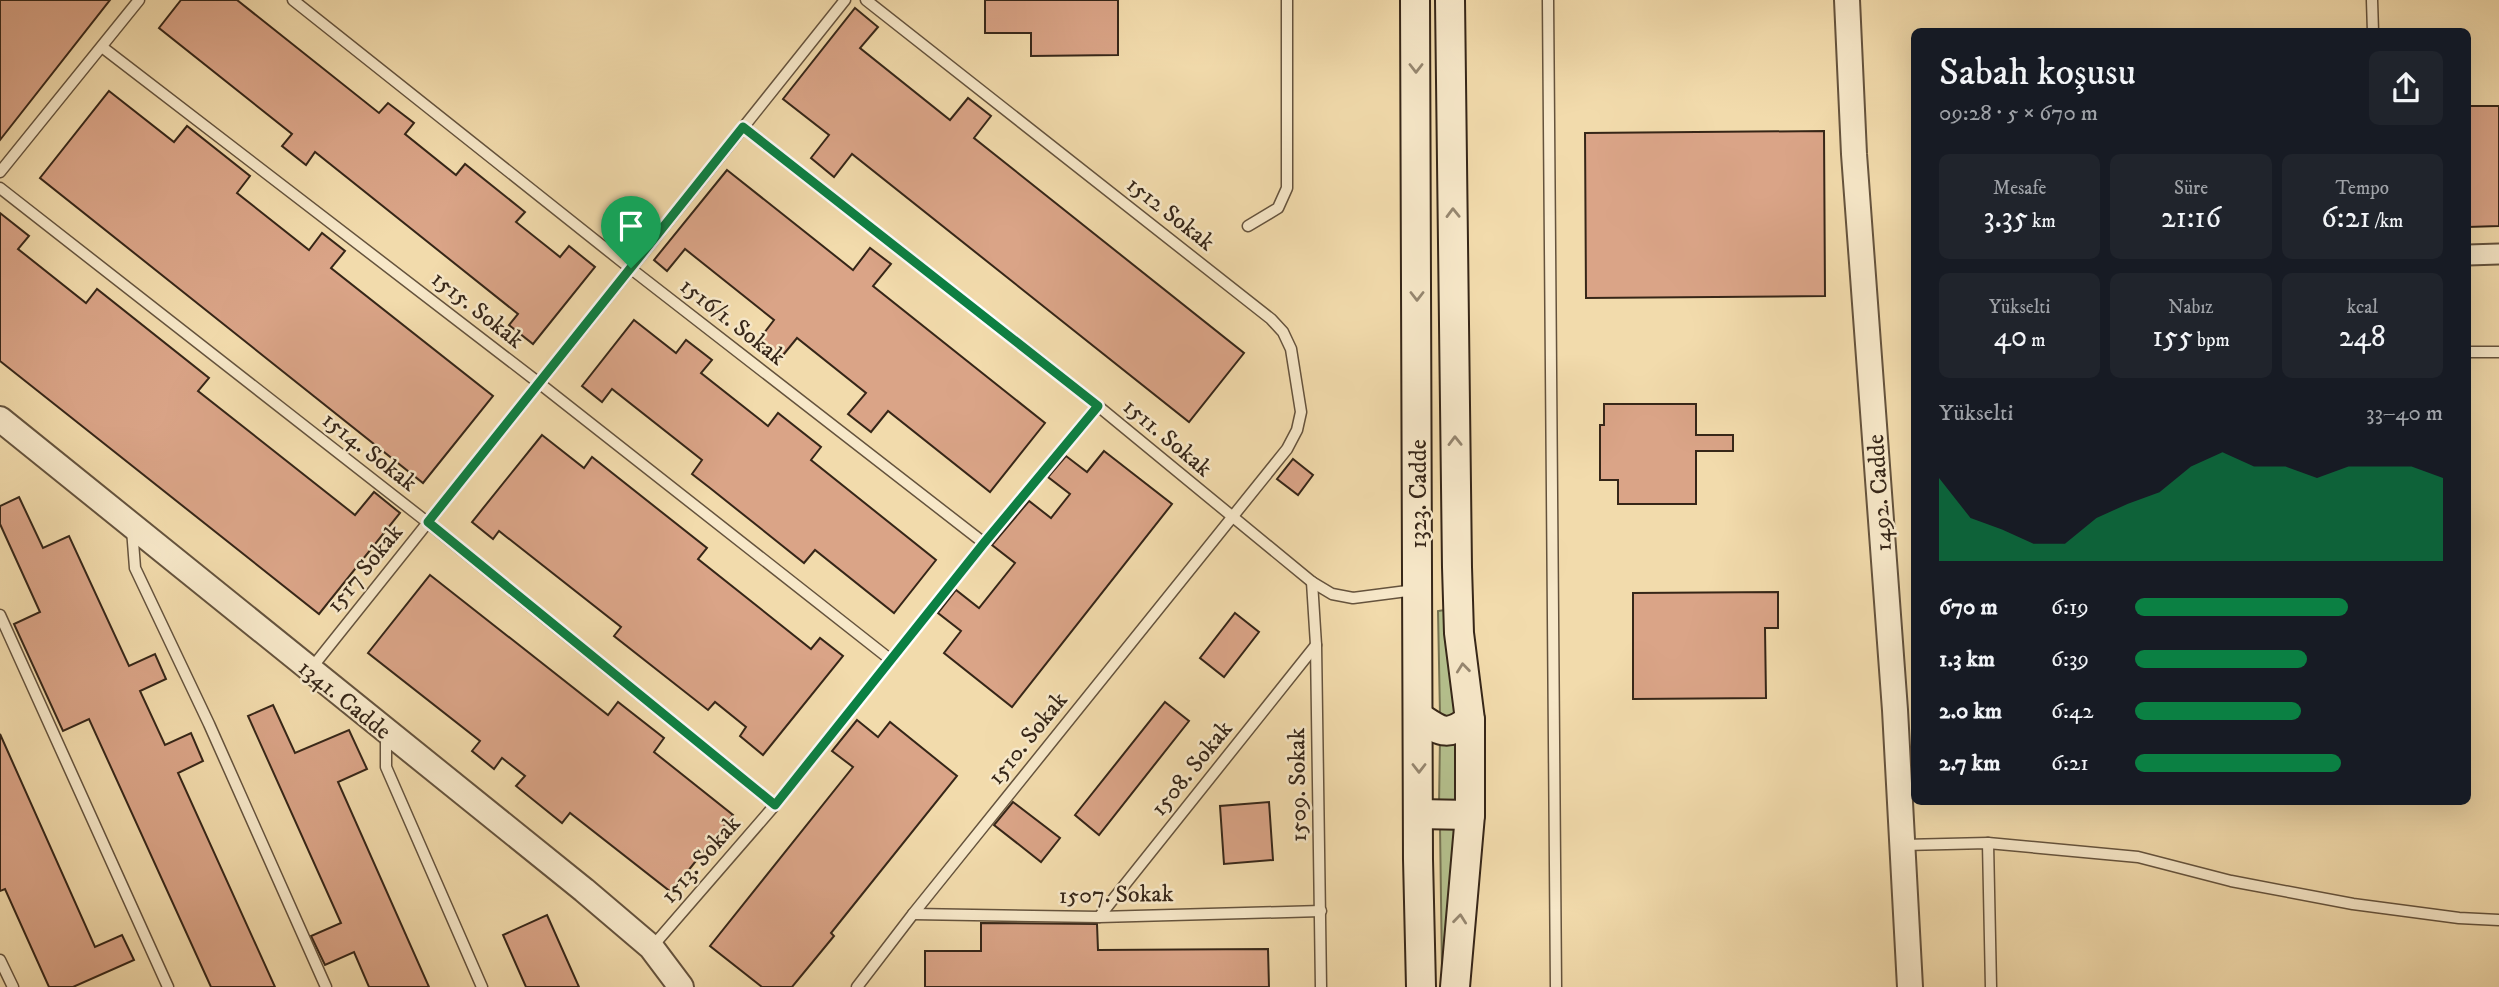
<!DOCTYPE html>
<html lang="tr">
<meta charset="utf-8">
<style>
:root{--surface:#171b24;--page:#20242c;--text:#f1f3f6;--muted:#9ea1a6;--accent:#0b8043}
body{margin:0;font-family:"IM FELL DW Pica",serif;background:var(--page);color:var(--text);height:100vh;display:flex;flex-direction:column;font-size:26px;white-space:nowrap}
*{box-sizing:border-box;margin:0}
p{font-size:23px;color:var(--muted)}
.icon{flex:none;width:38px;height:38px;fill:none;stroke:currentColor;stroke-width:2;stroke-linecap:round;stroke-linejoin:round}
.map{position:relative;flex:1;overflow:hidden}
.sheet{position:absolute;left:1911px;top:28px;width:560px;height:777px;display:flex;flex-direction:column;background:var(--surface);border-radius:10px;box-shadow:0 7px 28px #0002}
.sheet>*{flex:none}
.pin{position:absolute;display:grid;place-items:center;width:60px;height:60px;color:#fff;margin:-72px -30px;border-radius:50% 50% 50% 0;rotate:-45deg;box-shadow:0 0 7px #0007}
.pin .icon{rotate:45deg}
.round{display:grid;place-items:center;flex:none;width:74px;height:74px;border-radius:10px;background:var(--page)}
.headline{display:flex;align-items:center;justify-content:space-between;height:119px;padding:0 28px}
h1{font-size:38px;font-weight:600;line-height:52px}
.stats{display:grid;grid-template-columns:repeat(3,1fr);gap:10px;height:119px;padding:7px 28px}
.stats div{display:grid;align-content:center;border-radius:10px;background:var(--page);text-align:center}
.stats b{font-size:30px;font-weight:600}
.stats small{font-size:19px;font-weight:400}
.stats p{font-size:19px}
.chart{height:196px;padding:14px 28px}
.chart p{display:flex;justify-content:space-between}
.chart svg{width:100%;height:126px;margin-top:7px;fill:var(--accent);opacity:.7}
ul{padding:0 28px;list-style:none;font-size:23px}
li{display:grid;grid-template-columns:112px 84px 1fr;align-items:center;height:52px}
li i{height:18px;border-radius:9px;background:var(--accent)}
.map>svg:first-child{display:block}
.green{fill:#b5c18e;stroke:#767453;stroke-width:2}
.building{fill:#daa487;stroke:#362618;stroke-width:2}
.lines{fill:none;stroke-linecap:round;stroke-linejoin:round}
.service-casing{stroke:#65533d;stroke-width:13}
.minor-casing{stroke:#65533d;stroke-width:23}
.tertiary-casing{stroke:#65533d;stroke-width:28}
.secondary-casing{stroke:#362618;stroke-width:32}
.service{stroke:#f7e8c9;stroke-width:10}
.minor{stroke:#f7e8c9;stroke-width:19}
.tertiary{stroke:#f7e8c9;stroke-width:24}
.secondary{stroke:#f7e8c9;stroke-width:28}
.oneway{stroke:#968770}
.route-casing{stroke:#fff;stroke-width:14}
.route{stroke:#0b8043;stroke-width:9}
.labels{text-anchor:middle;stroke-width:5;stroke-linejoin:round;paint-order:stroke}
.street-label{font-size:24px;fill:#362618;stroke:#f7e8c9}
</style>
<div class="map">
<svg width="2499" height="987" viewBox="0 0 2499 987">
<rect width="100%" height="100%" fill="#f2dbac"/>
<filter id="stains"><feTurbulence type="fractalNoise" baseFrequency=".00286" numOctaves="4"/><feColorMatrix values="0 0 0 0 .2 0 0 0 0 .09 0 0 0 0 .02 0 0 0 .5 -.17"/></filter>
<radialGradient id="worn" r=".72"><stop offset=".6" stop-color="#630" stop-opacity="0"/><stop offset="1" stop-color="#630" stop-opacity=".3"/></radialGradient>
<g class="green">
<path d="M1445 610 1459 721 1440 715 1438 611Z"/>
<path d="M1440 737 1448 743 1461 746 1464 804 1439 807Z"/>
<path d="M1440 827 1457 829 1446 971 1442 970Z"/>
</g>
<g class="building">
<path d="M0 0H110L0 140Z"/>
<path d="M181 0H237L379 113 388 103 414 123 405 134 456 175 465 164 525 212 516 222 560 257 569 246 595 267 533 344 509 325 518 314 315 152 306 165 282 146 292 134 159 28Z"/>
<path d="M985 0H1118V55L1031 56V33H985Z"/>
<path d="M855 8 878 27 860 48 950 120 968 98 991 116 974 138 1244 353 1189 422 852 154 834 177 811 158 829 135 783 99Z"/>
<path d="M109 91 174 142 187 126 250 176 237 193 309 250 322 233 345 251 331 268 493 396 423 483 40 178Z"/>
<path d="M2468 106H2499V226L2468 227Z"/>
<path d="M1824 131 1825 296 1586 298 1585 133Z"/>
<path d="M727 170 853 270 870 248 891 264 873 286 1045 423 990 492 888 411 871 432 848 414 866 393 797 338 779 360 757 342 774 320 685 249 667 271 654 260Z"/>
<path d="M0 213 29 236 18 249 86 303 97 289 209 378 198 391 355 515 374 492 400 513 319 614 0 361Z"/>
<path d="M634 320 676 353 686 340 712 360 701 373 768 426 778 413 821 447 811 460 936 560 894 613 815 550 804 563 710 488 692 474 702 460 612 389 602 402 582 386Z"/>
<path d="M1604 404H1696V435H1733V451H1696V504H1618V480H1600V425H1604Z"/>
<path d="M542 435 584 468 592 457 707 548 698 559 811 649 820 638 843 656 763 755 740 736 746 727 715 702 708 710 614 636 621 627 499 531 493 539 472 522Z"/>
<path d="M1104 451 1172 504 1012 707 944 653 961 631 938 613 956 590 979 608 1015 563 992 545 1029 501 1051 518 1070 494 1048 477 1066 456 1087 472Z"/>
<path d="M1293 459 1313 475 1298 495 1277 479Z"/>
<path d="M19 497 43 548 69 536 129 666 155 654 166 679 140 691 165 745 191 733 203 761 178 773 275 987H211L89 719 63 731 14 624 40 612 0 524V506Z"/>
<path d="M430 575 608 715 618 702 664 738 654 752 733 815 671 892 570 813 562 823 516 786 525 776 502 758 494 769 472 751 480 741 368 653Z"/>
<path d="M1778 592V628H1765L1766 698 1633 699V593Z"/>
<path d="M1235 613 1259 632 1224 677 1200 658Z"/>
<path d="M1165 702 1189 721 1099 835 1075 815Z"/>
<path d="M273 705 295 753 349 730 367 769 338 782 429 987H369L354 952 325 965 311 936 341 923 248 716Z"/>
<path d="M857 720 878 737 890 722 957 776 831 933 834 936 792 987H762L710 946 853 767 832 751Z"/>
<path d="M0 734 95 947 122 935 134 960 73 987H49L5 889 0 891Z"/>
<path d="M1013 802 1060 838 1041 862 994 825Z"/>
<path d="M1269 802 1273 860 1224 864 1220 806Z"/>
<path d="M547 915 579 987H526L503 935Z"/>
<path d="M981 923 1097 924 1098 950 1268 949 1269 987H925V951H981Z"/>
</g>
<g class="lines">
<defs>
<g id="service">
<path d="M293 0 630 268 984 543"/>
<path d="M1548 0 1556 987"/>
<path d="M2372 0 2373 32"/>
<path d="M102 47 539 383 891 660"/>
<path d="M743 127 1098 406 1312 582 1332 594 1353 598 1415 590"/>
<path d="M0 172 139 0"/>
<path d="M0 188 427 522 775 805"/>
<path d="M1248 226 1278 208 1287 188V0"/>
<path d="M2468 352H2499"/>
<path d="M132 529 135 568 209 724 326 987"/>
<path d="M1312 582 1316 645 1321 987"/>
<path d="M0 615 168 987"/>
<path d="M310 670 845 0"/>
<path d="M386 736V767L482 987"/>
<path d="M1988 843 1991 987"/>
<path d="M1904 845 1988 843 2138 857 2231 881 2353 904 2459 918 2499 920"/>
<path d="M913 914 1099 917 1321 911"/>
<path d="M1099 917 1316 645"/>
<path d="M652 947 775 805 984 543 1098 406"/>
<path d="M0 960 13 987"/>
<path d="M857 987 913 914 1287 449 1297 430 1301 412 1291 349 1283 332 1271 319 866 0"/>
</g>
<path id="minor" d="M2468 255 2499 254"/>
<g id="tertiary">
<path d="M1847 0 1854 154 1895 710 1910 987"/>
<path d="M0 419 584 890 651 947 681 987"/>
</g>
<g id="secondary">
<path d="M1415 0 1418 859 1421 987"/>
<path d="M1450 0 1457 567 1459 633 1470 720V815L1455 987"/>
<path d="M1419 717C1442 732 1446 737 1470 720"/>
<path d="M1418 814 1470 815"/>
</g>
</defs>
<use href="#service" class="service-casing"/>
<use href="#minor" class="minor-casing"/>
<use href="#tertiary" class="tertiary-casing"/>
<use href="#secondary" class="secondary-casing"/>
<use href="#service" class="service"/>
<use href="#minor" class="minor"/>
<use href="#tertiary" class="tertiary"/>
<use href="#secondary" class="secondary"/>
</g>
<defs><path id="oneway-chevron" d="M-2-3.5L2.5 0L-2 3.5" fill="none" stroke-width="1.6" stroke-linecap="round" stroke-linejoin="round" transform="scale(1.75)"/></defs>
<g class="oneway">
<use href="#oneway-chevron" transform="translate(1416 68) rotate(90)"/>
<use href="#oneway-chevron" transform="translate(1453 213) rotate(-91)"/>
<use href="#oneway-chevron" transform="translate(1417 296) rotate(90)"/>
<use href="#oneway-chevron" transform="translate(1455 441) rotate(-91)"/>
<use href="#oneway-chevron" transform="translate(1463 668) rotate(-96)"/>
<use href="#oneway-chevron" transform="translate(1419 768) rotate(90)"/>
<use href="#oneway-chevron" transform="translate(1460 919) rotate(-84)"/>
</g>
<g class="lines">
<defs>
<path id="route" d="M743 127 1098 406 984 543 775 805 428 522Z"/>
</defs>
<use href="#route" class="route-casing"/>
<use href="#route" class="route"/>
</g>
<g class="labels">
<g class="street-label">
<text transform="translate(1171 213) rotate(38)" y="8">1512 Sokak</text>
<text transform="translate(478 309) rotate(38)" y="8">1515. Sokak</text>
<text transform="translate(733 321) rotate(38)" y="8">1516/1. Sokak</text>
<text transform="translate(1168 437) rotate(40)" y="8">1511. Sokak</text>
<text transform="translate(370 451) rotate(38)" y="8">1514. Sokak</text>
<text transform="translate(1879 493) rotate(-94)" y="8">1492. Cadde</text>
<text transform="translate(1418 494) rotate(-90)" y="8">1323. Cadde</text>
<text transform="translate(364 568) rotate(-51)" y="8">1517 Sokak</text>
<text transform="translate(345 699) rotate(39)" y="8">1341. Cadde</text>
<text transform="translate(1027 738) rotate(-51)" y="8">1510. Sokak</text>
<text transform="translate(1191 768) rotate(-51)" y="8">1508. Sokak</text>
<text transform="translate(1297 785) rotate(-91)" y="8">1509. Sokak</text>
<text transform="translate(700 859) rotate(-49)" y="8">1513. Sokak</text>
<text transform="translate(1116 894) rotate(-1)" y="8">1507. Sokak</text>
</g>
</g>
<rect width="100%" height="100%" filter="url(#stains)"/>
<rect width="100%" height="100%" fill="url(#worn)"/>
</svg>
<div class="pin" style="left:631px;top:268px;background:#1e9e55"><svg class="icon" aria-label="arrive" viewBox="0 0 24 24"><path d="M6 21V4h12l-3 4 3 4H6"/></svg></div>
<section class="sheet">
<div class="headline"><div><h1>Sabah koşusu</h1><p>09:28 · 5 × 670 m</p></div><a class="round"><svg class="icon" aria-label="share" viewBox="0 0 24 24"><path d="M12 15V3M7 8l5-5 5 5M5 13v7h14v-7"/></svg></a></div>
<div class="stats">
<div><p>Mesafe</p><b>3.35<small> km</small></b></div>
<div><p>Süre</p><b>21:16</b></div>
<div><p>Tempo</p><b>6:21<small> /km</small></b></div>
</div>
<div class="stats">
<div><p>Yükselti</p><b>40<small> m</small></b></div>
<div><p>Nabız</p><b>155<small> bpm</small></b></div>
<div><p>kcal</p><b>248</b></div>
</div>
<div class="chart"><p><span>Yükselti</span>33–40 m</p>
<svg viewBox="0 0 160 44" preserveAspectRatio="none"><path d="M0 44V15L10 29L20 33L30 38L40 38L50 29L60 24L70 20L80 11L90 6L100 11L110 11L120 15L130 11L140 11L150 11L160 15V44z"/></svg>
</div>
<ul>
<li><b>670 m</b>6:19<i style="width:69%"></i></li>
<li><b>1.3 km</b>6:39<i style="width:56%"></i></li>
<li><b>2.0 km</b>6:42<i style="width:54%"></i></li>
<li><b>2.7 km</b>6:21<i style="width:67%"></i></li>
</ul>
</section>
</div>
